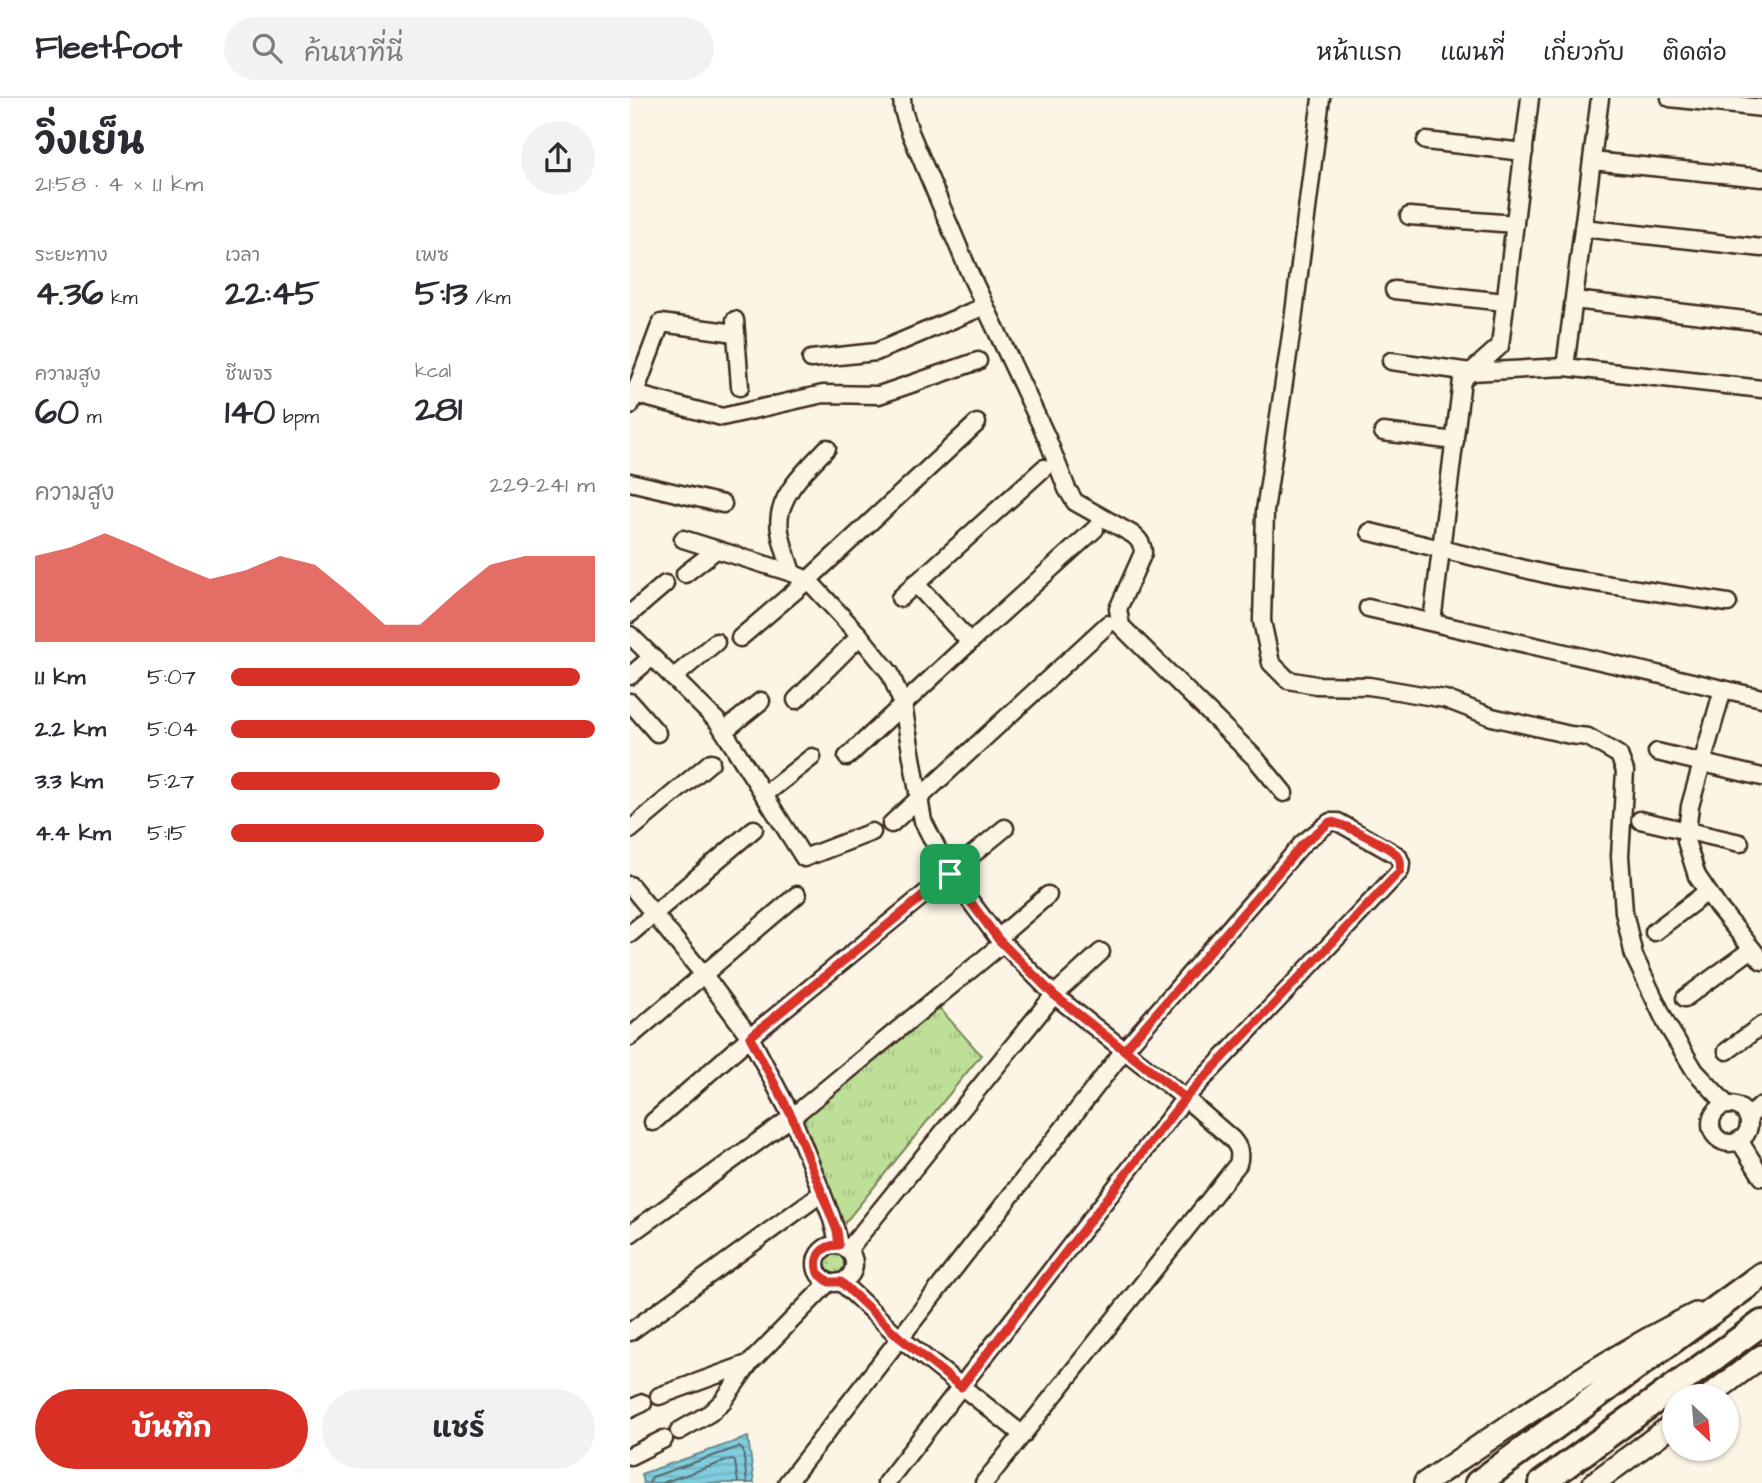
<!DOCTYPE html>
<html lang="th">
<meta charset="utf-8">
<style>
:root{--surface:#fff;--page:#f2f2f3;--text:#2b2b33;--muted:#7c7c81;--line:#e1e1e2;--accent:#d93025}
body{margin:0;font-family:"Architects Daughter","Playpen Sans Thai",sans-serif;background:var(--page);color:var(--text);height:100vh;display:flex;flex-direction:column;font-size:26px;white-space:nowrap}
*{box-sizing:border-box;margin:0}
p{font-size:23px;color:var(--muted)}
.icon{flex:none;width:38px;height:38px;fill:none;stroke:currentColor;stroke-width:2;stroke-linecap:round;stroke-linejoin:round}
.map{position:relative;flex:1;overflow:hidden}
.side{display:flex;flex-direction:column;background:var(--surface);width:630px}
.side>*{flex:none}
.needle{width:46px;rotate:154deg}
.fabs{position:absolute;left:1032px;top:1286px;display:grid;gap:14px}
.fabs a{display:grid;place-items:center;width:77px;height:77px;border-radius:50%;background:var(--surface);box-shadow:0 2px 5px #0004;font-size:35px}
.pin{position:absolute;display:grid;place-items:center;width:60px;height:60px;color:#fff;margin:-30px;border-radius:14px;box-shadow:0 4px 10px #0006}
.round{display:grid;place-items:center;flex:none;width:74px;height:74px;border-radius:37px;background:var(--page)}
.headline{display:flex;align-items:center;justify-content:space-between;height:119px;padding:0 35px}
h1{font-size:38px;font-weight:700;line-height:52px}
.stats{display:grid;grid-template-columns:repeat(3,1fr);gap:10px;height:119px;padding:7px 35px}
.stats div{display:grid;align-content:center}
.stats b{font-size:35px;font-weight:700}
.stats small{font-size:19px;font-weight:400}
.stats p{font-size:19px}
.chart{height:196px;padding:14px 35px}
.chart p{display:flex;justify-content:space-between}
.chart svg{width:100%;height:126px;margin-top:7px;fill:var(--accent);opacity:.7}
.button{display:flex;gap:14px;margin-top:auto;padding:14px 35px}
.button a{flex:1;height:80px;border-radius:42px;background:var(--accent);color:#fff;font-size:28px;font-weight:700;line-height:80px;text-align:center}
.button a+a{background:var(--page);color:var(--text)}
ul{padding:0 35px;list-style:none;font-size:23px}
li{display:grid;grid-template-columns:112px 84px 1fr;align-items:center;height:52px}
li i{height:18px;border-radius:9px;background:var(--accent)}
header{display:flex;align-items:center;gap:42px;box-sizing:border-box;height:98px;padding:0 35px;background:var(--surface);border-bottom:2px solid var(--line)}
header strong{font-size:33px}
nav{display:flex;gap:38px;margin-inline-start:auto;font-size:24px}
.search{width:490px;height:63px;background:var(--page);display:flex;align-items:center;gap:18px;box-sizing:border-box;padding:0 24px;border-radius:38px;color:var(--muted);font-size:26px}
main{display:flex;flex:1;min-height:0}
.map>svg:first-child{display:block}
.grass{fill:url(#grass-dots);stroke:#7c845b;stroke-width:2}
.park{fill:url(#park-tufts);stroke:#7c845b;stroke-width:2}
.water{fill:url(#water-rules);stroke:#648c92;stroke-width:2}
.lines{fill:none;stroke-linecap:round;stroke-linejoin:round}
.shore{stroke:#576b6b;stroke-width:2}
.minor-casing{stroke:#3b2a1e;stroke-width:21}
.secondary-casing{stroke:#3b2a1e;stroke-width:26}
.primary-casing{stroke:#3b2a1e;stroke-width:30}
.minor{stroke:#fcf5e5;stroke-width:16}
.secondary{stroke:#fcf5e5;stroke-width:21}
.primary{stroke:#fcf5e5;stroke-width:24}
.route-casing{stroke:#fff;stroke-width:14}
.route{stroke:#d93025;stroke-width:9}
</style>
<header>
<strong>Fleetfoot</strong>
<div class="search"><svg class="icon" aria-label="search" viewBox="0 0 24 24"><circle cx="10" cy="10" r="6"/><path d="M15 15l6 6"/></svg>ค้นหาที่นี่</div>
<nav><a>หน้าแรก</a><a>แผนที่</a><a>เกี่ยวกับ</a><a>ติดต่อ</a></nav>
</header>
<main>
<section class="side">
<div class="headline"><div><h1>วิ่งเย็น</h1><p>21:58 · 4 × 1.1 km</p></div><a class="round"><svg class="icon" aria-label="share" viewBox="0 0 24 24"><path d="M12 15V3M7 8l5-5 5 5M5 13v7h14v-7"/></svg></a></div>
<div class="stats">
<div><p>ระยะทาง</p><b>4.36<small> km</small></b></div>
<div><p>เวลา</p><b>22:45</b></div>
<div><p>เพซ</p><b>5:13<small> /km</small></b></div>
</div>
<div class="stats">
<div><p>ความสูง</p><b>60<small> m</small></b></div>
<div><p>ชีพจร</p><b>140<small> bpm</small></b></div>
<div><p>kcal</p><b>281</b></div>
</div>
<div class="chart"><p><span>ความสูง</span>229–241 m</p>
<svg viewBox="0 0 160 44" preserveAspectRatio="none"><path d="M0 44V14L10 11L20 6L30 11L40 17L50 22L60 19L70 14L80 17L90 27L100 38L110 38L120 27L130 17L140 14L150 14L160 14V44z"/></svg>
</div>
<ul>
<li><b>1.1 km</b>5:07<i style="width:96%"></i></li>
<li><b>2.2 km</b>5:04<i style="width:100%"></i></li>
<li><b>3.3 km</b>5:27<i style="width:74%"></i></li>
<li><b>4.4 km</b>5:15<i style="width:86%"></i></li>
</ul>
<div class="button"><a>บันทึก</a><a>แชร์</a></div>
</section>
<div class="map">
<svg width="1132" height="1385" viewBox="0 0 1132 1385">
<defs>
<pattern id="grass-dots" width="8" height="8" patternUnits="userSpaceOnUse" patternTransform="scale(1.75)"><rect width="8" height="8" fill="#bedf98"/><path d="M2 2h.1M6 6h.1" fill="none" stroke="#a4c083" stroke-width="1.8" stroke-linecap="round"/></pattern>
<pattern id="park-tufts" width="24" height="20" patternUnits="userSpaceOnUse" patternTransform="scale(1.75)"><rect width="24" height="20" fill="#bedf98"/><path d="M3 7l-1-3M5 7V3M7 7l1-3M15 17l-1-3M17 17v-4M19 17l1-3" fill="none" stroke="#a4c083"/></pattern>
<pattern id="water-rules" width="6" height="5" patternUnits="userSpaceOnUse" patternTransform="scale(1.75)"><rect width="6" height="5" fill="#80cddf"/><path d="M0 2.5h6" fill="none" stroke="#70b0bf"/></pattern>
</defs>
<rect width="100%" height="100%" fill="#fcf5e5"/>
<filter id="ink" filterUnits="userSpaceOnUse"><feTurbulence type="fractalNoise" baseFrequency=".0143" numOctaves="2"/><feDisplacementMap in="SourceGraphic" scale="14" xChannelSelector="R" yChannelSelector="G"/><feConvolveMatrix kernelMatrix="1 2 1 2 8 2 1 2 1" color-interpolation-filters="sRGB"/></filter>
<g filter="url(#ink)">
<circle class="grass" cx="205" cy="1166" r="11"/>
<path class="park" d="M305 905 351 957 214 1126 169 1023Z"/>
<path class="water" d="M118 1339 124 1385H13L11 1376Z"/>
<g class="lines">
<g class="shore">
<path d="M19 1385 22 1379 109 1349 113 1352 117 1385"/>
<path d="M32 1385 102 1361 105 1364 108 1385"/>
</g>
<defs>
<g id="minor">
<path d="M272 0 273 12 280 34 340 176 417 340 437 391 445 404 502 436C509 441 513 446 513 455L488 511 491 528 626 661 654 695"/>
<path d="M691 0 663 223 635 413 632 523 641 565 658 582 686 587 739 588 815 601 862 619 940 637 958 639 989 657 995 673 990 758 994 814 1004 858 1037 927 1065 973 1097 1007"/>
<path d="M1040 0 1132 10"/>
<path d="M796 43 894 54"/>
<path d="M962 63 1132 80"/>
<path d="M779 118 885 126"/>
<path d="M953 130 1132 150"/>
<path d="M764 192 875 204"/>
<path d="M944 202 1132 224"/>
<path d="M105 222 110 289"/>
<path d="M181 261 246 254 355 208"/>
<path d="M761 263 841 274 935 269 1132 291"/>
<path d="M935 269 970 0"/>
<path d="M0 295 92 319 193 296 249 297 348 263"/>
<path d="M0 308 31 225 106 235"/>
<path d="M753 334 825 343"/>
<path d="M197 350C176 372 144 400 150 433 152 447 158 461 162 475L178 482 230 538 260 575 273 607 293 723 320 776 368 840 424 897 555 1000 602 1041C609 1049 611 1055 608 1066L354 1385"/>
<path d="M0 384 93 406"/>
<path d="M740 434 928 479 1098 505"/>
<path d="M53 441 162 475"/>
<path d="M55 476 86 452"/>
<path d="M285 485 340 544"/>
<path d="M270 500 414 370"/>
<path d="M738 510 1132 600"/>
<path d="M0 516 35 486"/>
<path d="M802 524 832 282 870 248 900 0"/>
<path d="M0 537 88 624 174 760 242 734"/>
<path d="M110 540 178 482 347 325"/>
<path d="M0 578 22 559"/>
<path d="M43 580 86 544"/>
<path d="M1093 591 1060 708 1056 743 1067 778 1088 809 1132 863"/>
<path d="M166 602 230 538"/>
<path d="M0 604 27 635"/>
<path d="M94 633 131 603"/>
<path d="M1027 654 1132 679"/>
<path d="M217 659 340 544 465 431"/>
<path d="M134 697 182 659"/>
<path d="M1010 722 1110 745"/>
<path d="M261 726 478 526"/>
<path d="M0 732 81 664"/>
<path d="M0 787 74 877 120 939 162 1019 201 1118 209 1147"/>
<path d="M1024 834 1077 794"/>
<path d="M0 836 124 731"/>
<path d="M368 840 418 797"/>
<path d="M1055 900 1122 851"/>
<path d="M0 939 167 797"/>
<path d="M1097 953 1132 927"/>
<circle cx="1100" cy="1026" r="19"/>
<path d="M1118 1019 1132 1007"/>
<path d="M23 1024 120 939 375 730"/>
<path d="M1109 1042 1132 1079"/>
<path d="M0 1136 162 1019 373 845"/>
<circle cx="205" cy="1166" r="19"/>
<path d="M218 1152 424 897 471 854"/>
<path d="M211 1184 269 1239 393 1337"/>
<path d="M0 1234 192 1095"/>
<path d="M29 1298 120 1265"/>
<path d="M0 1311 13 1305"/>
<path d="M49 1333 80 1315 93 1303 120 1265 199 1184"/>
<path d="M0 1358 34 1341"/>
<path d="M157 1385 495 951 673 745 700 724H708L768 758 771 765 770 773 555 1000 256 1385"/>
</g>
<g id="secondary">
<path d="M1079 1298 1132 1258"/>
<path d="M795 1385C883 1325 970 1263 1066 1216"/>
<path d="M964 1385 1045 1325"/>
</g>
<g id="primary">
<path d="M848 1385 1132 1177"/>
<path d="M912 1385 1132 1225"/>
</g>
</defs>
<use href="#minor" class="minor-casing"/>
<use href="#secondary" class="secondary-casing"/>
<use href="#primary" class="primary-casing"/>
<use href="#minor" class="minor"/>
<use href="#secondary" class="secondary"/>
<use href="#primary" class="primary"/>
</g>
</g>
<g class="lines" filter="url(#ink)">
<defs>
<path id="route" d="M320 776 120 939 162 1019 207 1133 209 1147C191 1147 183 1159 188 1175L199 1184H211L269 1239 331 1289 555 1000 495 951 673 746 700 724C711 724 758 748 767 757 771 761 771 767 770 773L555 1000 424 897 368 841 320 776"/>
</defs>
<use href="#route" class="route-casing"/>
<use href="#route" class="route"/>
</g>
</svg>
<div class="fabs">
<a><svg class="needle" viewBox="-14 -14 28 28"><path d="M0-13l5 13h-10z" fill="#e53935"/><path d="M0 13l5-13h-10z" fill="#7c7c81"/></svg></a>
</div>
<div class="pin" style="left:320px;top:776px;background:#1e9e55"><svg class="icon" aria-label="arrive" viewBox="0 0 24 24"><path d="M6 21V4h12l-3 4 3 4H6"/></svg></div>
</div>
</main>
